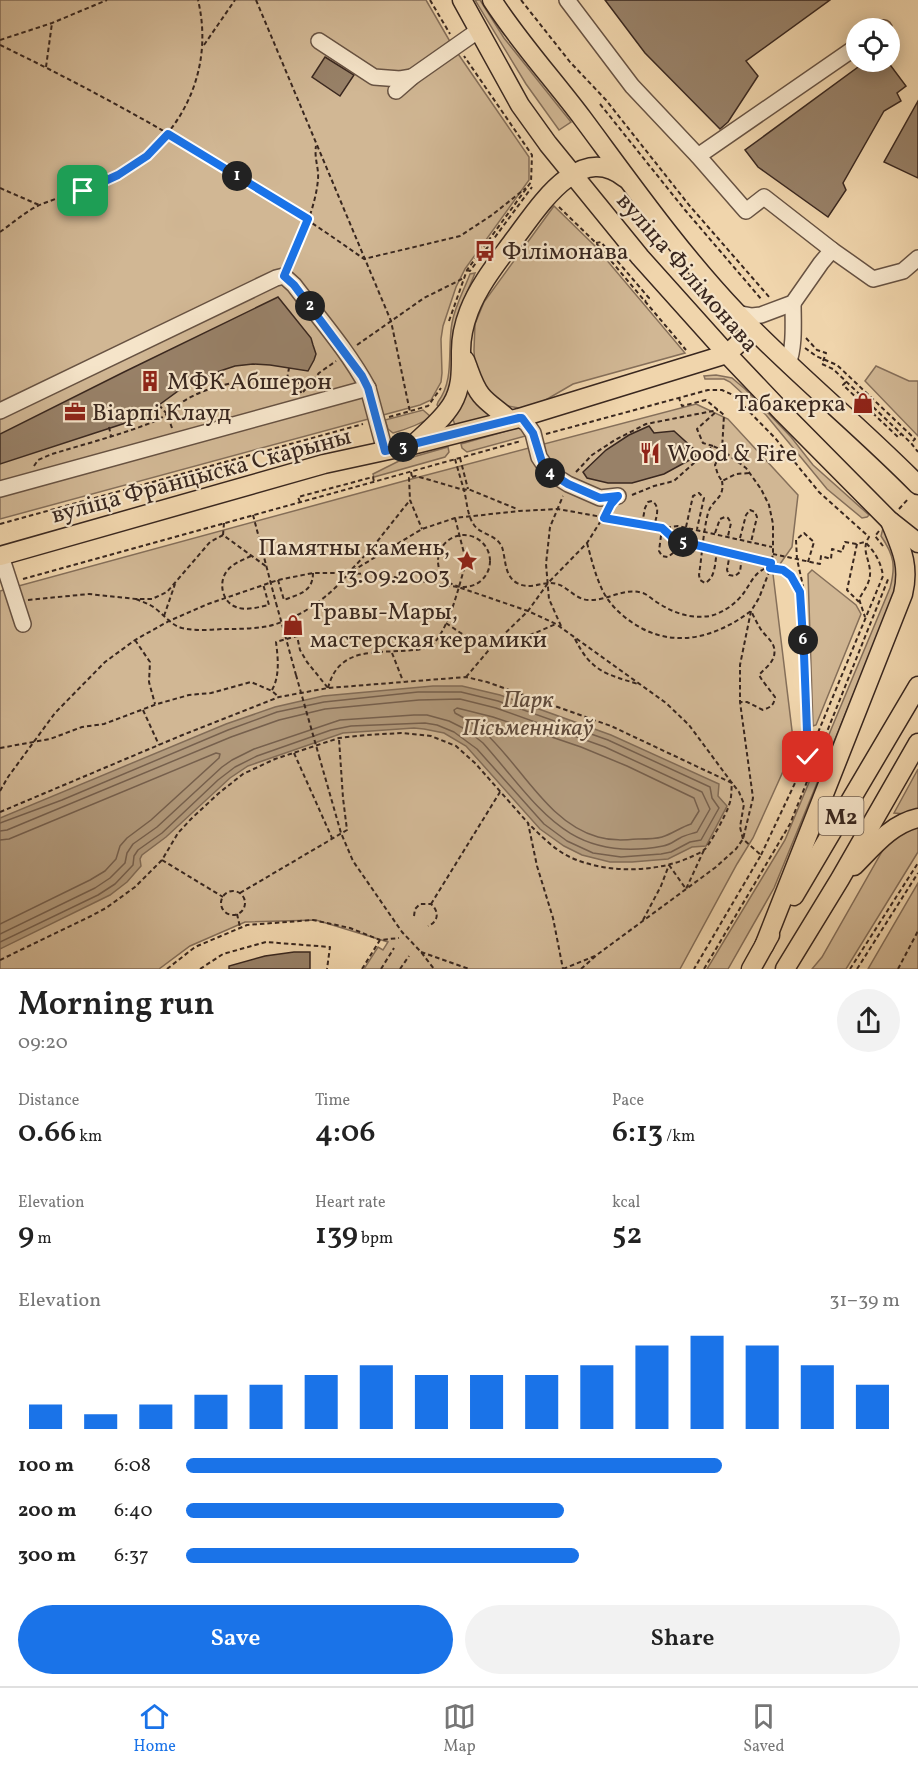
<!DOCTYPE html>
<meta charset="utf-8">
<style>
:root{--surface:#fff;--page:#f2f2f2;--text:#222;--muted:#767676;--line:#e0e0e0;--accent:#1a73e8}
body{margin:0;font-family:Vollkorn,serif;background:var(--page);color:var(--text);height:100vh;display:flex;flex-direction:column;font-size:22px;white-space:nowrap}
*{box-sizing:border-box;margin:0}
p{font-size:20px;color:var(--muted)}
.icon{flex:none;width:33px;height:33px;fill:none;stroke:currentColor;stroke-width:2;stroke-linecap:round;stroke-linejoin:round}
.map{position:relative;height:969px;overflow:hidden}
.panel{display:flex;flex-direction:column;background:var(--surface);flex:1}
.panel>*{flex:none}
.tools{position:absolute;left:846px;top:18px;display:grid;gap:12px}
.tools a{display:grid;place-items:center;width:54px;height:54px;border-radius:50%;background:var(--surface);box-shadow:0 3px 15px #0003;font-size:30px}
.pin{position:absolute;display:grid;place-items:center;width:51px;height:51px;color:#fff;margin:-26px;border-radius:12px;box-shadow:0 3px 9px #0006}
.km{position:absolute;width:30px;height:30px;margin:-15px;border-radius:50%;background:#222;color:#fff;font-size:16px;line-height:30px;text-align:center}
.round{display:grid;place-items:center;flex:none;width:63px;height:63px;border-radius:32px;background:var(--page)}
.summary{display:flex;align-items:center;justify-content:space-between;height:102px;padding:0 18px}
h1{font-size:33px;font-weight:600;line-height:45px}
.metrics{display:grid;grid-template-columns:repeat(3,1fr);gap:9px;height:102px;padding:6px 18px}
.metrics div{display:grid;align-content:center}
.metrics b{font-size:30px;font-weight:600}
.metrics small{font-size:16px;font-weight:400}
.metrics p{font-size:16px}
.chart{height:168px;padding:12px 18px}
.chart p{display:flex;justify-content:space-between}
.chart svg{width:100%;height:108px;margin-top:6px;stroke:var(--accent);stroke-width:6}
.action{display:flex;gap:12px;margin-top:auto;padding:12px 18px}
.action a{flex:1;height:69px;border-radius:36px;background:var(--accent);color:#fff;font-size:24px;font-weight:600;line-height:69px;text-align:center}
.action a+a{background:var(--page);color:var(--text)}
ul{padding:0 18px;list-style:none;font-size:20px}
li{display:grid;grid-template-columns:96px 72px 1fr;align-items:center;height:45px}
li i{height:15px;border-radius:8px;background:var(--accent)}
.tabs{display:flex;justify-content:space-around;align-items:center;height:84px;border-top:2px solid var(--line);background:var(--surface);font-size:16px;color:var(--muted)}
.tabs a{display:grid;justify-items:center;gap:3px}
.tabs .active{color:var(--accent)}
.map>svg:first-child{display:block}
.green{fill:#d1b794;stroke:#856f5a;stroke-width:1.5}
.water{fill:#b29a7c;stroke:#826c57;stroke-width:1.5}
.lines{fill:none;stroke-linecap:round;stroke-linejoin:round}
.shore{stroke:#76604e;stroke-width:1.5}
.building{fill:#988168;stroke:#39271f;stroke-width:1.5}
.minor-casing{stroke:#675242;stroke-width:18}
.major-casing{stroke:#39271f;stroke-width:21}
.path{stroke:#39271f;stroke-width:2;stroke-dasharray:4.5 3;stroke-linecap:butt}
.minor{stroke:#f5e4c9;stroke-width:15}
.major{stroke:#f0d5ac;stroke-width:18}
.path-bridge{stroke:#39271f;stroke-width:2;stroke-dasharray:4.5 3;stroke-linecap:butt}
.route-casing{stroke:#fff;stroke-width:12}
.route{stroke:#1a73e8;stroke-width:8}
.labels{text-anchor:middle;stroke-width:4.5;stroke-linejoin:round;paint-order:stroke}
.shield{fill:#f5e4c9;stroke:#716052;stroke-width:1.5}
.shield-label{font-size:22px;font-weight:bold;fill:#39271f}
.poi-label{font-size:24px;fill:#39271f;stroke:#f5e4c9;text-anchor:start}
.street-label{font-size:24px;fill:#39271f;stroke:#f5e4c9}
.park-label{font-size:24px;font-style:italic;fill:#5f4b3c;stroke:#f5e4c9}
</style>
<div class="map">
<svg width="918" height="969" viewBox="0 0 918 969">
<rect width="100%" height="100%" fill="#f0d5ac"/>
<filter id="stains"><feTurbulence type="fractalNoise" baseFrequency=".00333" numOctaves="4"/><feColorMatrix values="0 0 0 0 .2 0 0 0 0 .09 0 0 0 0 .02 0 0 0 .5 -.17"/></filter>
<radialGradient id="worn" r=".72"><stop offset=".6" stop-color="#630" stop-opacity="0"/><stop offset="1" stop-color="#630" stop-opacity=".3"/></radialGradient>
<g class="green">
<path d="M0 0H426L452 45 529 157V180L465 269 456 287 443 326 441 339 442 373 441 382 431 400 420 405 0 519Z"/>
<path d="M475 0H480L504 38 571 122 559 130 526 84Z"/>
<path d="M554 206 594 245 685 353 573 384 537 405 524 409 503 405 489 395 475 367 474 350 475 324 484 302Z"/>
<path d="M475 273C470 286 463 299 460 312 452 347 460 375 440 407L437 405 438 402C455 379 447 350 452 323 455 306 464 290 470 274Z"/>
<path d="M876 366 909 381H918V436L865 381Z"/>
<path d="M716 375 732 378 745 389 791 437 813 465 869 515 867 517 862 518 827 489 766 415 730 382 724 379H705L704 376Z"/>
<path d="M467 387 494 415 457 430 452 417Z"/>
<path d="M696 404 728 419 798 495 792 547 773 574 794 747 753 838 737 864 680 969H364L378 947 383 950 388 942 316 920 245 922 190 946 159 969H0V591L404 481Z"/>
<path d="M423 410 431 417C419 425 407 429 393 433L388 429 385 420Z"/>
<path d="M524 426 529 435 467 452 462 448 461 444Z"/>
<path d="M448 447 449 452 445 457 374 477 373 474 399 461Z"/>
<path d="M883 528C907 557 900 564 893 598L774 888 728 969H707L785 840 890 588C896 566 894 555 881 536Z"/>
<path d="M812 570 856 605 861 614 816 725 813 726 808 574Z"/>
<path d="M918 769V811L905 814 894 813Z"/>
<path d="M918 826V852L846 969H812L822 957 884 848 908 828Z"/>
<path d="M918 883V969H868Z"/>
</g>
<path class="water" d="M433 686H462L500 695 611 735 719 784 718 796 727 806 706 846 692 847 668 859 632 862H610L582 855 564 846 540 829 466 746 444 733 424 729 414 728 343 733 248 766 230 778 166 837 142 855 140 859 141 866 127 882 110 895 0 949V818L226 724 275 707 323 696Z"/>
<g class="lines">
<g class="shore">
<path d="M457 708 493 717 581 747 627 766 694 798 699 811 691 824C681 827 672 834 662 837 655 839 647 839 639 839 625 840 612 841 598 837 547 823 520 763 482 730 474 723 464 718 455 713L454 710Z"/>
<path d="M0 823 62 800 228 730 277 712 324 702 418 692H461L498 701 608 740 710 787 712 798 719 808 701 840 690 842 671 852 661 854 621 857 593 853 567 841 544 824 477 749 454 732 437 725 425 723 351 726 331 730 257 756 235 767 218 780 162 833 138 850 134 856 133 865 115 884 98 895 0 942"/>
<path d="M0 831 7 830 231 737 279 720 325 709 419 700 460 699 496 708 605 747 702 792 710 809 697 832C691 834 685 835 680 838 674 841 670 845 663 846 567 864 539 806 483 743L467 730 449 721 427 715H414L340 720 254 749 232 760 222 767 157 827 133 844 127 853 125 863 110 878 95 888 0 934"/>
<path d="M0 840 9 839 216 753 220 754 219 758 151 820 127 838 120 846 116 859 105 871 90 880 0 924"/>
</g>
</g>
<g class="building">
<path d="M605 0H830L746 61 758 76 728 122 720 129 645 53Z"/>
<path d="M325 57 354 75 340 96 312 77Z"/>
<path d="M865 62H888L906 86 897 93 901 101 884 111 843 183 846 190 828 217 758 167 745 150Z"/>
<path d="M918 101V178L884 162Z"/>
<path d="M278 297 311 338 313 345 316 354 314 360 308 371 270 365 253 364 235 366 220 371 185 386 159 405 150 415 0 464V434L124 372Z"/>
<path d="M649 426 654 433 674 431 696 451 697 456 664 474 632 483H608L587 478 583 472 606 450 629 435Z"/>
<path d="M294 952H310V969H229V966L265 956Z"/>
</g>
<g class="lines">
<defs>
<g id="minor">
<path d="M567 0 632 86 698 156 746 211 764 197 832 250"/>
<path d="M883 28H884"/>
<path d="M319 41 374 77 400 79 412 77"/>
<path d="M396 91 412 77 479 30"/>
<path d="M698 156 856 47"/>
<path d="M736 313 752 316 761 315 793 303 821 263 832 250 873 279 903 271 918 258"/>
<path d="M788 364C795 346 793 322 793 303"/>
<path d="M0 411 276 278 284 276 294 285C319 318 348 351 368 388"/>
<path d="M519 418 527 424 533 433 539 457 549 472 568 484 600 498 618 496"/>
<path d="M0 489 368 388 385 451"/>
<path d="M1 556 23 624"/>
</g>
<g id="major">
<path d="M462 0 520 105 548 144 640 257 727 354 782 412 889 520 918 543"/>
<path d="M492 0C519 42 553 79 583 119 632 185 680 253 736 312 794 373 859 425 918 485"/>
<path d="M465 360C470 372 473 385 481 395 489 405 501 411 509 420"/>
<path d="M414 444C427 432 443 419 452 404 462 387 461 370 461 351 461 337 464 324 469 311 479 285 497 263 513 241 537 210 578 140 625 178"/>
<path d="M0 556 324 464 412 445 519 418 727 354 753 330"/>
<path d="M854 866C873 847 891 824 918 818"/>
<path d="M794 896 918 686"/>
<path d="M764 946 903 594C910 565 901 548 890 521"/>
<path d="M751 969 770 935"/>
<path d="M785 969 840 879 918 743"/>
</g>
</defs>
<use href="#minor" class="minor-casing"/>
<use href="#major" class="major-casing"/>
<g class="path">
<path d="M256 0 391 321 410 412"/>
<path d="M430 0 450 34"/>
<path d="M521 0 570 62 606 100 689 205 770 298"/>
<path d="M0 40 52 23 107 0"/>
<path d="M0 45C127 106 250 178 364 259L460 236 492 215 526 188"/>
<path d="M204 45 235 0"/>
<path d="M46 67 52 23"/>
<path d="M600 104 685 210 762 300"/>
<path d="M0 188 39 205"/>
<path d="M559 207 596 243 686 350"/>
<path d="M0 232C13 223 27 210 42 204 67 194 94 188 119 174 181 139 215 71 198 0"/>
<path d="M596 243 601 242 649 298 645 301"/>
<path d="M290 264C301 240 316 206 318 179 319 168 314 158 316 146"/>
<path d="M467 270 470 271 532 187"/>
<path d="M449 321 467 270 531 182 532 155 464 56"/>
<path d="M806 338 817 350 826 353 822 364 833 369 911 443 918 452"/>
<path d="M357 345 424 298 464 278"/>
<path d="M805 348 816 356 837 365 915 439 911 443"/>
<path d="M287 379 289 368"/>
<path d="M846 382 843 385 898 437 901 434"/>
<path d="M303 392 319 373 336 361"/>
<path d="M159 405 167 414 172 428"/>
<path d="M389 417 428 406 441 388"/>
<path d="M109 427 111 436"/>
<path d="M546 434 708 390H722L733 395 775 438 819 492 869 537C861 549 869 558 870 571 871 582 864 590 859 599L865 617"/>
<path d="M713 446 703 443 697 429 716 412"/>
<path d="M460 458 468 489"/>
<path d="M455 459C458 470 461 480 464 490 467 501 467 515 474 525 481 535 496 534 502 547 506 559 504 576 517 583 531 591 543 580 557 584 568 587 576 600 589 600 608 601 623 587 643 593 648 595 653 600 658 603 674 613 690 619 710 616 723 613 735 604 743 594 750 585 755 570 768 568 792 566 799 588 801 608L806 740 810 775"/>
<path d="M34 466 38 460 52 454C85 444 120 435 153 422 166 417 175 406 187 399 219 381 258 378 295 379L300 384 301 394"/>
<path d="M411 472 412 477 409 478 410 500 422 529"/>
<path d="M576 472 592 455 615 440 646 424 718 410"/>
<path d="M412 477 416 476 464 490 468 489 517 509"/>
<path d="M632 495 654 486 674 481 713 446 722 450 724 415 706 400 682 406 679 398"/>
<path d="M300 502 298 497 373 477 374 482"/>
<path d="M899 509 909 498"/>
<path d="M253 515 276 603"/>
<path d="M455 518 465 557"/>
<path d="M0 524 363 424"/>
<path d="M642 524 645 508 648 502 652 501C661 507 656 517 654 527"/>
<path d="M686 527 693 496 699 493 704 498 697 529"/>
<path d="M662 528 675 540 771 563"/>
<path d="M662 528 659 551 662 556 668 557 673 553 675 541"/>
<path d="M879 531 875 536 883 546"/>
<path d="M715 533 720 519 725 517 728 518 731 523 728 536"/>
<path d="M223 535 224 523"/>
<circle cx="464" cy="561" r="26"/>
<path d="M740 538 746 515 750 510 755 512 757 517 751 542"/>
<path d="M587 543C592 561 596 579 605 595 614 610 628 621 643 629 681 648 719 635 751 611 754 617 757 623 760 628 766 638 777 642 774 656 772 664 764 669 759 675L762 680 775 697C774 705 771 707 763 710L747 702H740"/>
<path d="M857 544 847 590 859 602"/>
<path d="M717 550C715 561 716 578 705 583L700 580 699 575C702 555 703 533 708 513 713 498 725 499 722 481"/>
<path d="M730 553 727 570 729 575 735 576 740 572 742 556"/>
<path d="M251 556C243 560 233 563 227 571 218 582 222 602 236 607 245 611 259 607 269 605L263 584"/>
<circle cx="467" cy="561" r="4.5"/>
<path d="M808 562 814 542 804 533 796 540 797 559 803 586 812 744"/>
<path d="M352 569 372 548 410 500"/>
<path d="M349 573 381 575 458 587 528 611 556 624 666 703 689 725 732 783C731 790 732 798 729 805 727 813 710 844 705 849 702 852 697 854 693 856 656 874 600 874 564 854 551 846 540 835 529 824"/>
<path d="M23 579 521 441"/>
<path d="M278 580 284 600C299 594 313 592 313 573"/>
<path d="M136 599C143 602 150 604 156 609 165 616 171 625 182 628 195 631 210 630 223 629 238 629 254 629 269 626 300 618 328 598 348 574"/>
<path d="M28 600 89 594 136 599H152L167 592 210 542 223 535 267 567"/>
<path d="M164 616 175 584"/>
<path d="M446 623C458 631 469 640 483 643 504 648 537 632 556 624"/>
<path d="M561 626 549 599 546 564 550 527 563 496"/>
<path d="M285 635 296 675"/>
<path d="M575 639C591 671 605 674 638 684"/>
<path d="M135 640 150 662 149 682 155 704"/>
<path d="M392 653 403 681"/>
<path d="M466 677 494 644 528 611 548 583 587 543 607 511"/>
<path d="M328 688C339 645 378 654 413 650 420 650 428 648 434 643 450 625 458 589 465 566"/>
<path d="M272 690C280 676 278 658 276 642L297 636 300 650 307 662 328 688"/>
<path d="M143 710 159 745"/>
<path d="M0 748 50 739 82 727 104 724 157 704 189 695 211 693 251 682 272 691 279 697"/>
<path d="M294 753 332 838"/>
<path d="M319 756 341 833 353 861 402 932 421 952 434 969"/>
<path d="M0 791 8 777 55 713 105 662 135 640 169 621 208 604 278 580 313 573H349L422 529 455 518 519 511 558 509 662 528 678 526 772 547"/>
<path d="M0 812 180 736 279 697 328 688 466 677 487 682 611 726 732 783 739 792 744 804 740 827 743 839 761 855 694 969"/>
<path d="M761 855 812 747 883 576C881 562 875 552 865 542L857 544 845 542 842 552 832 549 831 559 821 556 820 564 773 554"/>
<path d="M162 860 223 897"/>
<path d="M669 865 686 889 704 850"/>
<circle cx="233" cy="903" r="12"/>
<path d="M240 893 347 830 343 798 339 739"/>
<path d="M431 904 500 792"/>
<path d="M237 914 240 927"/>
<path d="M414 916 415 909 420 904H431C440 912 438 922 428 926"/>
<path d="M643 920 661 886 669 865"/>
<path d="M421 952 469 969"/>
<path d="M0 960 89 917 106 908 135 887 162 860 178 833 191 819 219 793 243 774 275 759 339 738 366 735 401 733 431 736 456 746 475 763 528 823 537 866 553 918 563 969"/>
<path d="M167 969 195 947 247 925 313 920 350 928 380 940"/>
<path d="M200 969 223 954 266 942 330 947 327 969"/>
<path d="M362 969 380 940 399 938"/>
<path d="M381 969 394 948"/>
<path d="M400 969 409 956"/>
<path d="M563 969 595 956"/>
<path d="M581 969 598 954 716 867 736 849 743 839 753 798 740 702V665L751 611 759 598 769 572 773 554V524L769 505 761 489 746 468 722 450 715 465 718 475 722 481 736 474 750 473"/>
<path d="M704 969 790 824 889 577"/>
<path d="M850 969 918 863"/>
<path d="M857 969 918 873"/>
<path d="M898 969 918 931"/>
</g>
<use href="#minor" class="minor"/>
<use href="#major" class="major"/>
<g class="path-bridge">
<path d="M276 603 285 635"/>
<path d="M296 675 319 756"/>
</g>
</g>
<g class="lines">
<defs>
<path id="route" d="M83 191 118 175 147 156 168 134 308 219 284 276 294 285 362 376 368 388 385 451 519 418H522L533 433 542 462 549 472 568 484 600 498 618 496 611 504 604 518 662 528 675 540 771 563 770 568 783 570 791 576 800 592 804 654 808 757"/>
</defs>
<use href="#route" class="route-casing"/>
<use href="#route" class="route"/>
</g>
<defs>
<symbol id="bus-bare" viewBox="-9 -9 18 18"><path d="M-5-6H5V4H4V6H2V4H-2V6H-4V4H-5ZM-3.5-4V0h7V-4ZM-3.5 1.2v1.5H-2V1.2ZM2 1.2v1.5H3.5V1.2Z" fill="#8f2418" stroke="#f5e4c9" stroke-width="2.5" paint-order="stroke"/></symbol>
<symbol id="building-bare" viewBox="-9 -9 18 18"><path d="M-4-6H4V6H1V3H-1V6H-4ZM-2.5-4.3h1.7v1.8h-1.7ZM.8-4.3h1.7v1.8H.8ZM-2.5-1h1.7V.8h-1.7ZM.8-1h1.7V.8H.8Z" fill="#8f2418" stroke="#f5e4c9" stroke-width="2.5" paint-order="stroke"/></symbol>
<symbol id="shop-bare" viewBox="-9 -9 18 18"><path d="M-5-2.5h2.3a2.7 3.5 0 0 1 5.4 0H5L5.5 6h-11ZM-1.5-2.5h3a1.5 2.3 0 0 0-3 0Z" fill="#8f2418" stroke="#f5e4c9" stroke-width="2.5" paint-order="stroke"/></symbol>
<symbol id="office-bare" viewBox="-9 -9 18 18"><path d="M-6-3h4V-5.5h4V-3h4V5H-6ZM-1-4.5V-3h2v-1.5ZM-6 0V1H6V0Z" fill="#8f2418" stroke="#f5e4c9" stroke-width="2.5" paint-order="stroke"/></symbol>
<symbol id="restaurant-bare" viewBox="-9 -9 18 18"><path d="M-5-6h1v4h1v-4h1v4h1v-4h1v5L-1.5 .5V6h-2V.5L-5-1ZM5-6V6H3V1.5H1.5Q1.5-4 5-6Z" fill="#8f2418" stroke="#f5e4c9" stroke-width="2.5" paint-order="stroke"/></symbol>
<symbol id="sight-bare" viewBox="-9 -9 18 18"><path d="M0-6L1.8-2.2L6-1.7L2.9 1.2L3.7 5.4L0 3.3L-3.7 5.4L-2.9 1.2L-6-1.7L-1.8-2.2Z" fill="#8f2418" stroke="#f5e4c9" stroke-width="2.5" paint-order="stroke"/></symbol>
</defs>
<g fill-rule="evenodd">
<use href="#bus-bare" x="470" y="236" width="30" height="30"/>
<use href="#building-bare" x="135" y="366" width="30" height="30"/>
<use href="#shop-bare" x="848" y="388" width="30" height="30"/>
<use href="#office-bare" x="60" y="397" width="30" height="30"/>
<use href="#restaurant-bare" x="635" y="438" width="30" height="30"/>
<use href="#sight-bare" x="452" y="546" width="30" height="30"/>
<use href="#shop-bare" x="278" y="610" width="30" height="30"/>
</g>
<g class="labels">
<rect class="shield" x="818.5" y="797" width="45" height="38" rx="4.5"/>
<g class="shield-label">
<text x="841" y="824">М2</text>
</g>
<g class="poi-label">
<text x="502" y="259">Філімонава</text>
<text x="167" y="389">МФК Абшерон</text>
<text x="846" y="411" text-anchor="end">Табакерка</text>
<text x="92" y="420">Віарпі Клауд</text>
<text x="667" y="461">Wood &amp; Fire</text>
<text x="450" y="555" text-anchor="end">Памятны камень,<tspan x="450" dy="28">13.09.2003</tspan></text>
<text x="310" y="619">Травы-Мары,<tspan x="310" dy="28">мастерская керамики</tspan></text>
</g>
<g class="street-label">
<text transform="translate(688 272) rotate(49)" y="8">вуліца Філімонава</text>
<text transform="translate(201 475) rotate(-15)" y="8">вуліца Францыска Скарыны</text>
</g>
<g class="park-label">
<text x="528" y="707">Парк<tspan x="528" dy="28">Пісьменнікаў</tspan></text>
</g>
</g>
<rect width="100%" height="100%" filter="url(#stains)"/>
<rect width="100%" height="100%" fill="url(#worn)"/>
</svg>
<div class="tools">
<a><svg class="icon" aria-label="locate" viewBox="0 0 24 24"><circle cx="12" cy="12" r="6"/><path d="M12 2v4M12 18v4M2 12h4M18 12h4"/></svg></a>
</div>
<div class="pin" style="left:83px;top:191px;background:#1e9e55"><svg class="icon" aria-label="arrive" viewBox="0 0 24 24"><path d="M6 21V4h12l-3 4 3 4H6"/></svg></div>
<div class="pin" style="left:808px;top:757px;background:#d93025"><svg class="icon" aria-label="check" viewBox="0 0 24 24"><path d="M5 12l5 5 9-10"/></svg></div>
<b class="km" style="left:237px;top:176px">1</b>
<b class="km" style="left:310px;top:306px">2</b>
<b class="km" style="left:403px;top:447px">3</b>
<b class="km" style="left:550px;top:473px">4</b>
<b class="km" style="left:683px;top:542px">5</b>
<b class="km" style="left:803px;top:640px">6</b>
</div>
<section class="panel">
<div class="summary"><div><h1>Morning run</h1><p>09:20</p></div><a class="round"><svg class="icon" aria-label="share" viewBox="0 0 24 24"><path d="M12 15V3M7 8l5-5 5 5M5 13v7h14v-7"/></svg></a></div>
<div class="metrics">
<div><p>Distance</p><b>0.66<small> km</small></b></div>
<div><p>Time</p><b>4:06</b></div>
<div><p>Pace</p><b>6:13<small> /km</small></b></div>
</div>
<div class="metrics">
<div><p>Elevation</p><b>9<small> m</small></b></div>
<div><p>Heart rate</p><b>139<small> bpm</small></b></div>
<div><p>kcal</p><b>52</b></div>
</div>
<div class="chart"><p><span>Elevation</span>31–39 m</p>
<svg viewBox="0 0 160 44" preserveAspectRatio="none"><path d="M5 44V34M15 44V38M25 44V34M35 44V30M45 44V26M55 44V22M65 44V18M75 44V22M85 44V22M95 44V22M105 44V18M115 44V10M125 44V6M135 44V10M145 44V18M155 44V26"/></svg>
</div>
<ul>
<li><b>100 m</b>6:08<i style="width:75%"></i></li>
<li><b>200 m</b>6:40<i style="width:53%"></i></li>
<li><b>300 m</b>6:37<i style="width:55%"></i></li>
</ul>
<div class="action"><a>Save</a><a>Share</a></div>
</section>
<nav class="tabs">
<a class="active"><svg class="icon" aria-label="home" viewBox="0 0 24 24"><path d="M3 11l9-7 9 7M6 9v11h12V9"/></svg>Home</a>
<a><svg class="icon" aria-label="map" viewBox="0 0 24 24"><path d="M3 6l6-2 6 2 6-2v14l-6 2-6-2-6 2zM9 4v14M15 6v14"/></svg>Map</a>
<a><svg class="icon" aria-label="saved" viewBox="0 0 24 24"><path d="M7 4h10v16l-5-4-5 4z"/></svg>Saved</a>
</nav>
